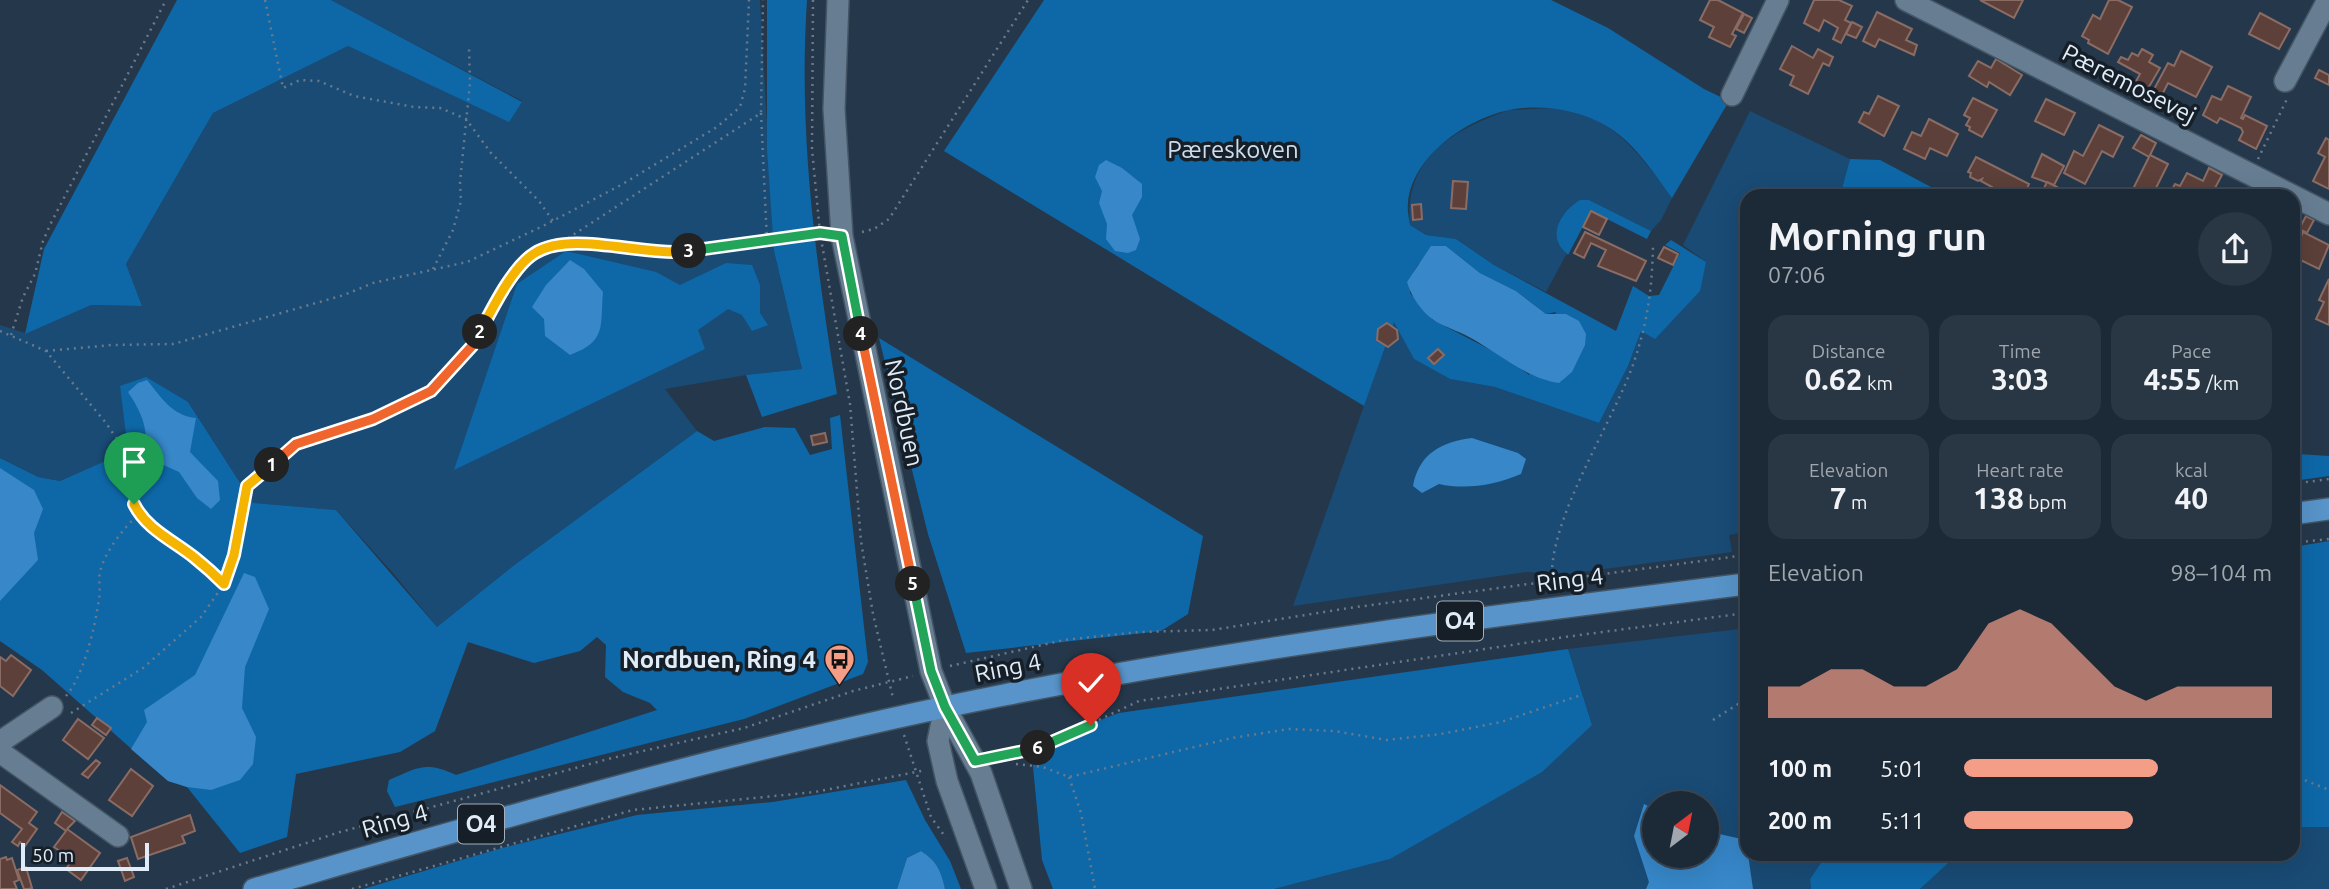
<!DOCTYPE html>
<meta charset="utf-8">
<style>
:root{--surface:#1c2a38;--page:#293643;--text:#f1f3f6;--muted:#a0a7ae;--line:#3a4653;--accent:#f49e88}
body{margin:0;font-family:Ubuntu,sans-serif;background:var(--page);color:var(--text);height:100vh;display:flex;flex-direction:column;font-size:26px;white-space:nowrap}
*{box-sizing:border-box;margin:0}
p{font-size:23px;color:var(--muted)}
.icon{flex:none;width:38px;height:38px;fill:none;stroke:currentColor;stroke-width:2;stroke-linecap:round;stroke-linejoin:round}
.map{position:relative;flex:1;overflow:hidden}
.side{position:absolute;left:1740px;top:189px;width:560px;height:672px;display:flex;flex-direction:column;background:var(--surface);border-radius:21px;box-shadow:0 7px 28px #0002,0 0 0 2px var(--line)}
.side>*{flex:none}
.needle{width:46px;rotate:32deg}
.fabs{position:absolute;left:1642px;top:791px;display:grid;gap:14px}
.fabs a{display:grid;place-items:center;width:77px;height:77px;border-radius:50%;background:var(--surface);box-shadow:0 7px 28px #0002,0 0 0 2px var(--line);font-size:35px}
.scale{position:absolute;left:21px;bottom:18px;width:128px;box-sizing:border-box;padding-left:7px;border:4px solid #e0edf9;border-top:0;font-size:19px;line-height:24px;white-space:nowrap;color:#e0edf9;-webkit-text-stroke:5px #161f27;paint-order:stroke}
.pin{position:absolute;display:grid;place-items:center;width:60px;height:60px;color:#fff;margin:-72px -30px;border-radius:50% 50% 50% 0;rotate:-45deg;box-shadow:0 0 7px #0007}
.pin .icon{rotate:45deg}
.km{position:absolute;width:35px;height:35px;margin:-18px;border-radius:50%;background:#222;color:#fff;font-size:19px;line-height:35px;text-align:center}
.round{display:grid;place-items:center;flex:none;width:74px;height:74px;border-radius:37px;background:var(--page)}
.head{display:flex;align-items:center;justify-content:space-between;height:119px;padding:0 28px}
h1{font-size:38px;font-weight:600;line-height:52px}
.stats{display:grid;grid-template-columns:repeat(3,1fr);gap:10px;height:119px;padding:7px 28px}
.stats div{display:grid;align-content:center;border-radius:18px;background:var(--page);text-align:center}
.stats b{font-size:30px;font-weight:600}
.stats small{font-size:19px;font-weight:400}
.stats p{font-size:19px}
.chart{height:196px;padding:14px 28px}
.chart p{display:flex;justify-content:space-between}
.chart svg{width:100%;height:126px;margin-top:7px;fill:var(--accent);opacity:.7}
ul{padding:0 28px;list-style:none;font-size:23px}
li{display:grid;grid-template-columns:112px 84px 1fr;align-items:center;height:52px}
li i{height:18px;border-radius:9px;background:var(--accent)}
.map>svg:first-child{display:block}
.green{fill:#194b75;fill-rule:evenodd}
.forest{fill:#0e68a8;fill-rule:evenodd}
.water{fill:#3787c9}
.building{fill:#5c4039;stroke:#8b6c64;stroke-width:2}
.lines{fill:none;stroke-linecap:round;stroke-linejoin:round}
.minor-casing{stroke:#435564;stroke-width:24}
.major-casing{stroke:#435564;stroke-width:24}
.path{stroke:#6a7a8b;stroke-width:2.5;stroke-dasharray:2 5;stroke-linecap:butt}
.minor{stroke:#677d92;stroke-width:21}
.major{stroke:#5894c9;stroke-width:21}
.split-1-casing{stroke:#fff;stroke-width:14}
.split-2-casing{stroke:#fff;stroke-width:14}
.split-3-casing{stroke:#fff;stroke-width:14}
.split-4-casing{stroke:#fff;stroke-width:14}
.split-5-casing{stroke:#fff;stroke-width:14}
.split-6-casing{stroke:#fff;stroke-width:14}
.split-7-casing{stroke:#fff;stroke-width:14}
.split-1{stroke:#f5b400;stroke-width:9}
.split-2{stroke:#f0652b;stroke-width:9}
.split-3{stroke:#f5b400;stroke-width:9}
.split-4{stroke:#22a559;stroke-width:9}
.split-5{stroke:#f0652b;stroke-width:9}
.split-6{stroke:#22a559;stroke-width:9}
.split-7{stroke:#22a559;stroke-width:9}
.labels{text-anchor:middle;stroke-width:7;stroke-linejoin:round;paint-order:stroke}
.shield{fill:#161f27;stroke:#a3afba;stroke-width:2}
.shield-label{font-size:23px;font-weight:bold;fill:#e0edf9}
.street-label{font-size:24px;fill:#e0edf9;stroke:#161f27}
.park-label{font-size:24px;fill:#ccdef0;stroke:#161f27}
.poi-label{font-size:24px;font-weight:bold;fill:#e0edf9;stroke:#161f27;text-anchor:end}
</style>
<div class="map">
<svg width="2329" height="889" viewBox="0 0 2329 889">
<rect width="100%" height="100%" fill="#25384b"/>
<g class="green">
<path d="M331 0H760L774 251 802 369 746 375 665 389 697 431 513 566 437 627 393 573 336 510 253 503 188 402 120 386 129 451 60 481 38 477 0 458V325L25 333 91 305 142 306 126 264 213 113 348 46 509 121 522 101Z"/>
<path d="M1509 110C1528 110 1551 106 1570 110 1616 120 1646 162 1672 198L1661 220 1651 231 1589 200 1558 244 1567 253 1546 292 1494 265 1456 239 1426 235 1410 225C1404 157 1453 130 1509 110Z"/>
<path d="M1750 111 1850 159 1840 196H1746V532L1729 535 1732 552 1567 574 1526 572 1293 606 1394 321 1414 359 1450 379 1495 387 1599 423 1628 366 1641 331 1706 262 1683 245Z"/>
<path d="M1740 629 1746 669V854H1827L1810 879 1811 889H1274L1390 859 1592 725 1568 649ZM1654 803H1706V856H1654Z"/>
<path d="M2293 827H2329V889H1920L1958 854H2292Z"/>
</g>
<g class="forest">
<path d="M177 0H331L522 102 509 122 348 46 213 113 126 264 142 306 91 305 25 334 44 249Z"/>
<path d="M767 0H807C798 136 816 261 837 394L762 417 746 375 802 369 774 251 767 149Z"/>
<path d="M1044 0H1551L1608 28 1704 89 1729 101 1672 198C1652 171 1633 140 1603 124 1576 109 1539 104 1509 110 1466 119 1411 157 1408 204 1407 210 1409 218 1410 225L1426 235 1456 239 1494 265 1616 331 1633 286 1649 296 1659 295 1680 253 1665 245 1671 240 1706 262 1700 291 1655 339 1641 331 1628 366 1599 423 1495 387 1450 379 1414 359 1394 322 1364 406 944 151ZM1446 246 1480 273 1516 291 1546 314 1556 312 1529 375 1510 360 1433 320 1410 293C1412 263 1421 260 1446 246Z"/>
<path d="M1850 159 1880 160 1948 196H1840Z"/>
<path d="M1580 200H1589L1651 231 1647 239 1591 211 1568 255C1565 251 1559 247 1558 242 1552 225 1567 208 1580 200Z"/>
<path d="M566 251 656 272 680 285 726 263 752 265 760 285V313L768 325 752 331 742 315 728 309 698 330 705 349 454 470 517 284Z"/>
<path d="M879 338 1203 536 1188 614 1161 631 966 653 928 534Z"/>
<path d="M146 377 188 402 253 503 336 510 437 627 513 566 697 431 714 441 765 427 795 428 810 455 832 449 830 418 840 415 868 662 863 674 744 719 395 807 387 791 389 780C419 767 426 761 456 775L657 710 650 703 623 692 605 677 606 645 597 637 580 651 534 663 468 642 435 731 400 752 296 774 287 837 240 853 187 787 168 781 42 670 0 641V458L38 477 60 481 128 451 120 386Z"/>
<path d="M2298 454 2329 456V476L2293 481V456Z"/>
<path d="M2329 541V827H2293V547Z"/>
<path d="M1568 649 1592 725 1542 772 1390 859 1274 889H1053L1042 860 1031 746 1119 713Z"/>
<path d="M906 780 925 820 950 861 961 889H945C941 871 937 861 921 851L907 858 897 889H363L502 848 637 815 773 802Z"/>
<path d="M1827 854H1958L1920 889H1811L1810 879Z"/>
</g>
<g class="water">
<path d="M1106 160 1122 168 1142 184V197L1132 215 1140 239 1136 250 1128 253 1115 251 1106 239 1107 224 1099 203 1102 191 1095 177 1099 165Z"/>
<path d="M1431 246H1446L1480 273 1516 291 1546 314H1566L1579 321 1586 334 1585 345 1572 372 1559 383C1525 378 1499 353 1469 337 1458 331 1445 327 1435 321 1422 313 1411 296 1407 282Z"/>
<path d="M570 260 584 269 603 292C600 327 607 341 570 355L545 336 544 319 532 307 546 285Z"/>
<path d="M147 380C161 397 172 416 196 418L190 452 218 481 220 500 211 509 197 498 179 472 157 462 139 469 133 468 144 458C150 431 142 413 128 392L138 383Z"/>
<path d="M1472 438 1518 453 1526 459 1521 474C1495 485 1466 490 1439 484L1422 493 1413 486C1419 453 1442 442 1472 438Z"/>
<path d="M0 468 34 490 43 509 34 533 38 560 0 601Z"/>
<path d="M244 573 255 577 269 609 245 667 242 708 256 737 253 764 240 780 211 790 187 787 168 781 131 749 147 722 144 710 195 675Z"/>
<path d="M1644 804 1654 809V856H1706V831L1746 840 1753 889H1646L1649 882 1634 836Z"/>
<path d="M921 851C937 861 941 871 945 889H897L907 858Z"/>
</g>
<g class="building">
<path d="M1710 0H1718L1743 13 1732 34 1736 36 1730 47 1709 37 1714 27 1700 20Z"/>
<path d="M1814 0H1839L1852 6 1845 20 1851 23 1841 43 1833 39 1838 28 1824 20 1819 31 1804 23Z"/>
<path d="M1980 0H2023L2014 18Z"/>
<path d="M2109 0H2118L2132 7 2108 54 2088 43 2089 40 2082 36 2093 15 2100 19Z"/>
<path d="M1877 12 1912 29 1906 40 1917 45 1914 55 1879 39 1875 47 1863 41Z"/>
<path d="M2260 13 2290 29 2279 49 2249 34Z"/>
<path d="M1744 14 1752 18 1744 33 1736 29Z"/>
<path d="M1852 22 1862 27 1856 38 1846 34Z"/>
<path d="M1792 46 1813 58 1818 49 1833 57 1829 66 1823 63 1808 94 1790 85 1794 76 1780 69Z"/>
<path d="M2142 49 2153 55 2149 62 2160 68 2146 92 2134 85 2140 74 2118 62 2121 57 2128 60 2132 53 2138 56Z"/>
<path d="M2181 51 2212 67 2196 97 2168 83 2161 97 2152 93 2168 63 2174 66Z"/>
<path d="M1996 59 2022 75 2010 95 1989 82 1987 87 1969 76 1978 61 1991 68Z"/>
<path d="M2319 70 2329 75V85L2315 78Z"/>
<path d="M2228 86 2251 97 2241 118 2243 119 2245 115 2267 126 2256 149 2239 140 2243 132 2241 128 2220 118 2217 123 2203 115 2212 96 2221 100Z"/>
<path d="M1878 96 1899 106 1884 136 1859 122 1864 112 1869 114Z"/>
<path d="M1973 98 1997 110 1982 137 1969 130 1970 127 1966 125 1970 118 1964 115Z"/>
<path d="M2046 99 2075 113 2064 135 2035 121Z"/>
<path d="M1929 119 1958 134 1947 156 1930 148 1925 159 1904 149 1912 132 1921 136Z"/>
<path d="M2099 125 2123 137 2113 157 2102 151 2085 184 2064 173 2074 151 2083 156Z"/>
<path d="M2141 135 2156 143 2150 155 2168 164 2152 196H2137L2131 193 2149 157 2133 148Z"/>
<path d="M2326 138 2329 140V189L2313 181 2325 157 2318 153Z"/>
<path d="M2042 154 2064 166 2054 185 2032 177Z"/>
<path d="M1976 157 2029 184 2024 196H1998L1990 192 1992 187 1981 181 1982 179 1978 181 1970 177 1971 173 1968 172Z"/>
<path d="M2209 168 2222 175 2215 188 2223 192 2221 196H2211L2212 194 2206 191 2204 196H2175L2170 193 2175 184 2180 186 2187 173 2203 181Z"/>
<path d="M1453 181 1468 182 1466 209 1451 208Z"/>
<path d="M2047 182 2057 187 2054 192 2061 196H2048L2050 191 2044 188Z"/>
<path d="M1421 204 1422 219 1413 220 1412 205Z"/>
<path d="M1591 211 1607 219 1599 235 1583 227Z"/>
<path d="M2306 216 2314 220 2307 233 2299 229Z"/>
<path d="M1585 232 1646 261 1636 281 1598 266 1606 250 1591 243 1584 258 1574 253Z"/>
<path d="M2303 232 2329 245 2319 269 2292 256Z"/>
<path d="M1664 247 1678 254 1673 265 1658 258Z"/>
<path d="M2329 279V325L2316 319 2324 302 2319 300Z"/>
<path d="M1387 323 1397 330 1398 339 1388 347 1377 340 1378 329Z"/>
<path d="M1438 349 1444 355 1434 364 1428 358Z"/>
<path d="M825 433 827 442 813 445 811 436Z"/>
<path d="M11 655 31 670 13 696 0 686V657L6 661Z"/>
<path d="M97 718 111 728 106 735 92 725Z"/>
<path d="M78 719 104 738 88 759 63 740Z"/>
<path d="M96 760 100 763 88 778 82 774Z"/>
<path d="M131 769 153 786 132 816 109 800Z"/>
<path d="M0 785 37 812 29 823 37 829 25 846 20 842 18 846 12 842 22 829 0 813Z"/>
<path d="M62 812 75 821 67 829 100 853 81 880 66 869 72 860 54 847 66 831 55 823Z"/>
<path d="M190 815 195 831 182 836 185 843 138 859 131 837Z"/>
<path d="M6 857 7 860 12 858 19 880 14 882 17 889H0V859Z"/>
<path d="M127 858 134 877 125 881 118 861Z"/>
<path d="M26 867 32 888 28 889H24L17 870Z"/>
</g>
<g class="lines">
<defs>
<g id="minor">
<path d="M838 0 834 109 842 236 931 671 945 707 981 773 1021 889"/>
<path d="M1906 0 2329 214"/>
<path d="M2285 81 2328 0"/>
<path d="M1732 95 1778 0"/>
<path d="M945 707 938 741 947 781 986 889"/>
<path d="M0 742 52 707"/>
<path d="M0 752 118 836"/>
</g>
<g id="major">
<path d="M2292 514 2329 509"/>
<path d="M254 889C502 818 750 745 1004 695 1249 647 1498 615 1746 584"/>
</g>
</defs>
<use href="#minor" class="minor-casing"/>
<use href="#major" class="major-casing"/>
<g class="path">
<path d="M265 0 283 88 300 80 319 81 354 96 414 107 440 108 466 119 491 153 539 201 553 221"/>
<path d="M813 0 812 149 820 233 850 404 861 541 873 614 893 698"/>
<path d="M761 113 767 241"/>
<path d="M2258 159 2287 99"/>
<path d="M862 232 874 229 889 219 1028 0"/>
<path d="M562 242 761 113 763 0"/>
<path d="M433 269 453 230 461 201 460 182 470 83 469 47"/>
<path d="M0 331 46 351 106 423 119 442 134 504 139 514 224 584"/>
<path d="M11 335 23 297 35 274 43 241 51 223 166 0"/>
<path d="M46 351 112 345 173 344 344 295 373 283 467 262 543 226 621 185 717 127 740 107 745 89 749 0"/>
<path d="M2292 484 2329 479"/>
<path d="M2292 543 2329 539"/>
<path d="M1552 581C1548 519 1613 423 1634 362 1648 320 1652 289 1653 246"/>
<path d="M1742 644 1746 643"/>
<path d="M950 666 1064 640 1139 632 1212 630 1349 608 1746 555"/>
<path d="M66 696C84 675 95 627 99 599 101 591 98 581 100 572 104 553 124 527 139 514"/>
<path d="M71 713 143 668 201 617 224 584 235 555 247 486 296 444 373 419 431 391 472 346 504 287 533 253 561 242 669 254 824 234"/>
<path d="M1713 720 1746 699"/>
<path d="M904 735 931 817 946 838"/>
<path d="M994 757 1043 746 1139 701 1565 637 1746 613"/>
<path d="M1016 764 1043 767 1069 777 1232 738 1289 729 1334 731 1387 740 1441 734 1501 722 1581 695"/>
<path d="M2292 775 2329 790"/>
<path d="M1069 777 1081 813 1095 889"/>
<path d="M166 889 340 832 612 758 744 728 853 691 913 676"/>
<path d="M352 889 633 810 815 792 926 770"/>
</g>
<use href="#minor" class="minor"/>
<use href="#major" class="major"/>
</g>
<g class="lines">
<defs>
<path id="split-1" d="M134 504C146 529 174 541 195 558 205 566 215 575 224 584L234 555 247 486 272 465"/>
<path id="split-2" d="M272 465 296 444 373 419 431 391 472 346 480 332"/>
<path id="split-3" d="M480 332C492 309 513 266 535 253 573 230 643 257 689 251"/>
<path id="split-4" d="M689 251 820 233 842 236 861 334"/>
<path id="split-5" d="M861 334 913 584"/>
<path id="split-6" d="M913 584 931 671 945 707 975 761 1038 748"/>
<path id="split-7" d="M1038 748 1091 725"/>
</defs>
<use href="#split-1" class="split-1-casing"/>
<use href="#split-2" class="split-2-casing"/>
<use href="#split-3" class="split-3-casing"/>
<use href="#split-4" class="split-4-casing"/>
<use href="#split-5" class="split-5-casing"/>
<use href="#split-6" class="split-6-casing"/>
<use href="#split-7" class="split-7-casing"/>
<use href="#split-1" class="split-1"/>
<use href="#split-2" class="split-2"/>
<use href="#split-3" class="split-3"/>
<use href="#split-4" class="split-4"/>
<use href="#split-5" class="split-5"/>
<use href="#split-6" class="split-6"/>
<use href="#split-7" class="split-7"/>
</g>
<defs>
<symbol id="bus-pin" viewBox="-11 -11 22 30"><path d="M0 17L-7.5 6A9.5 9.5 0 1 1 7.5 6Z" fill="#f49e88" stroke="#161f27"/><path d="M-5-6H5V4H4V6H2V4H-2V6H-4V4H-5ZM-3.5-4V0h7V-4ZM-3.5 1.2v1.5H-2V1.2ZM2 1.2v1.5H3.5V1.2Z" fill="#111"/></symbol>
</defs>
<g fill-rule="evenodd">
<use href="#bus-pin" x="822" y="642" width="35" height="47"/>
</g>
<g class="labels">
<g class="shield">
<rect x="1437" y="601.5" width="46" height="39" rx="5"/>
<rect x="458" y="804.5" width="46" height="39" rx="5"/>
</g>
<g class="shield-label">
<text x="1460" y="629">O4</text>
<text x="481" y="832">O4</text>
</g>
<g class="street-label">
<text transform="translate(2129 84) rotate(27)" y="8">Pæremosevej</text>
<text transform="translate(904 413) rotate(78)" y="8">Nordbuen</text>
<text transform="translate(1570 580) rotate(-7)" y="8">Ring 4</text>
<text transform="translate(1008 668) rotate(-11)" y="8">Ring 4</text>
<text transform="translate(395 821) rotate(-16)" y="8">Ring 4</text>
</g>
<g class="park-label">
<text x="1233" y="158">Pæreskoven</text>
</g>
<g class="poi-label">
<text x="816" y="668">Nordbuen, Ring 4</text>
</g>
</g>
</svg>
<div class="fabs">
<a><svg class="needle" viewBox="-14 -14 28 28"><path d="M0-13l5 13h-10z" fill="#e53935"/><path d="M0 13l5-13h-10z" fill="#a0a7ae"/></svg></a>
</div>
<div class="scale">50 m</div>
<div class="pin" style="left:134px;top:504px;background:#1e9e55"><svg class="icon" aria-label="arrive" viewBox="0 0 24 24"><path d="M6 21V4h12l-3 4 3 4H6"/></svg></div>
<div class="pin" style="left:1091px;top:725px;background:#d93025"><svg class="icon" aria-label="check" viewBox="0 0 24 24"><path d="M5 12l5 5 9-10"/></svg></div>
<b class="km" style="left:272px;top:465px">1</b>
<b class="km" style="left:480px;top:332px">2</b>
<b class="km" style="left:689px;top:251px">3</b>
<b class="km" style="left:861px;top:334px">4</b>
<b class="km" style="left:913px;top:584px">5</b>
<b class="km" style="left:1038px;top:748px">6</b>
<section class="side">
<div class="head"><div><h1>Morning run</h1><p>07:06</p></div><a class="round"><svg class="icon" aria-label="share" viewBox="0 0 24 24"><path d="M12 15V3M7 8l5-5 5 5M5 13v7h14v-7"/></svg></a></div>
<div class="stats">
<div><p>Distance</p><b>0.62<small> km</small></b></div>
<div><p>Time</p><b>3:03</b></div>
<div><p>Pace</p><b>4:55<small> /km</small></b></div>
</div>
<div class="stats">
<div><p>Elevation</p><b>7<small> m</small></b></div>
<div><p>Heart rate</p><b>138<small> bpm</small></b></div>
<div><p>kcal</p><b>40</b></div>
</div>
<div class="chart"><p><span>Elevation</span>98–104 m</p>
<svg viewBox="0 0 160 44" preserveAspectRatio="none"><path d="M0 44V33L10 33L20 27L30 27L40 33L50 33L60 27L70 11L80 6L90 11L100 22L110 33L120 38L130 33L140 33L150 33L160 33V44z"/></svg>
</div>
<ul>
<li><b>100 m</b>5:01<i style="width:63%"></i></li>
<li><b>200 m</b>5:11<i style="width:55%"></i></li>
</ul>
</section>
</div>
